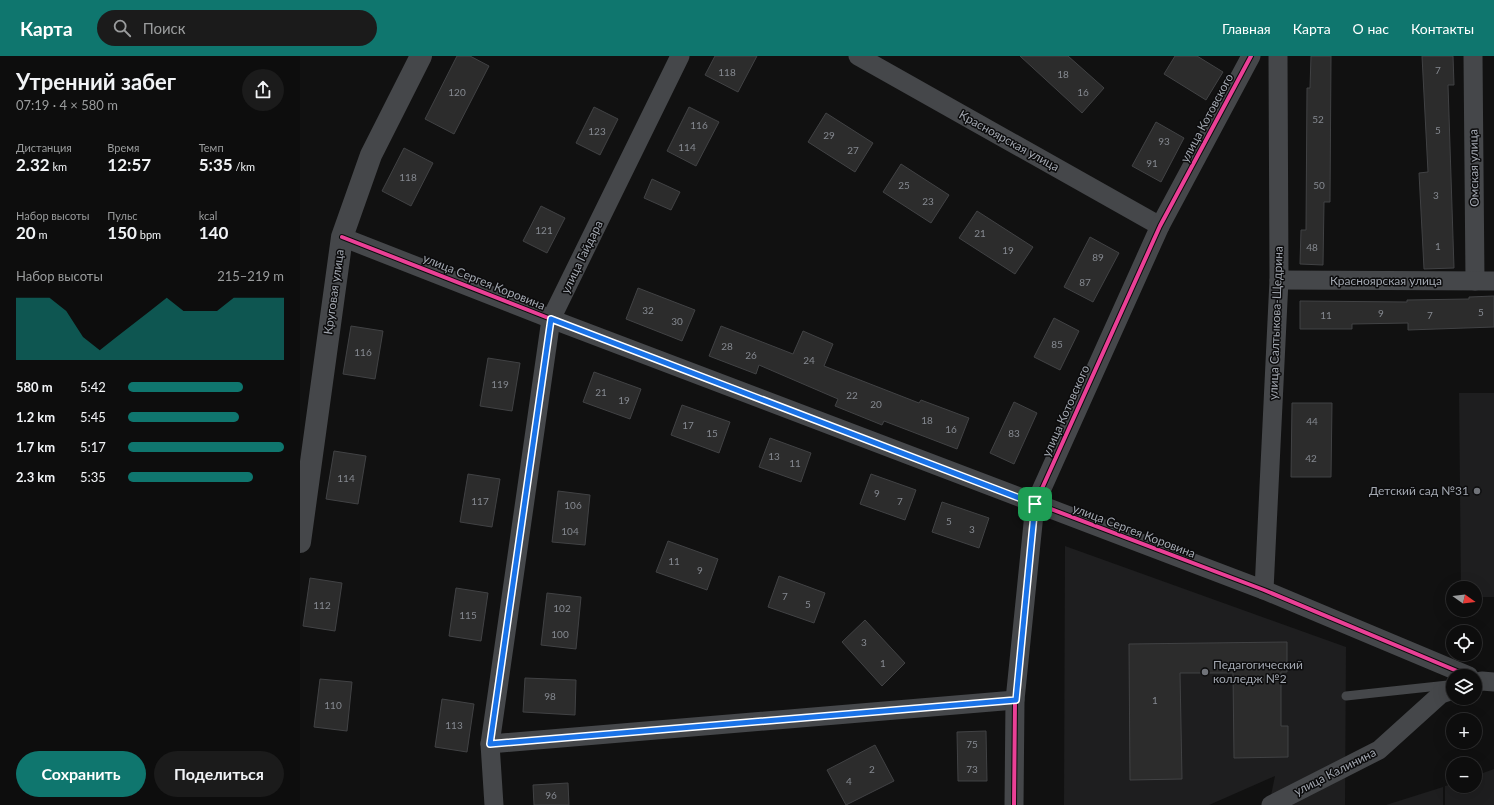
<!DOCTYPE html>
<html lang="ru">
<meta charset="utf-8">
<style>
:root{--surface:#0d0d0d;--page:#1b1b1b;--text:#f1f3f6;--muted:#9a9c9d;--line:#2d2d2e;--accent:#0f766e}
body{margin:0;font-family:Lato,sans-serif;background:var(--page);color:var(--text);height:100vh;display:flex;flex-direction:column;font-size:15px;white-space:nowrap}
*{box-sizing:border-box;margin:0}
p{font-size:13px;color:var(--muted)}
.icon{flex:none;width:22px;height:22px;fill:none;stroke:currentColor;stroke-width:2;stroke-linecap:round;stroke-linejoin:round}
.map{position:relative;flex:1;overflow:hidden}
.side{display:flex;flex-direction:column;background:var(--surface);width:300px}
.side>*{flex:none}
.needle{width:26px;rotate:104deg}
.controls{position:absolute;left:1146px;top:525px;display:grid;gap:8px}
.controls a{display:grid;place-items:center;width:36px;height:36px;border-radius:50%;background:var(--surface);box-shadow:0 4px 16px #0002,0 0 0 1px var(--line);font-size:20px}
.pin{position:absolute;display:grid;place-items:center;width:34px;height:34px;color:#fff;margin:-17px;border-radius:8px;box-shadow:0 2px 6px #0006}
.round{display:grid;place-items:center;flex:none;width:42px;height:42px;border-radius:21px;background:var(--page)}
.overview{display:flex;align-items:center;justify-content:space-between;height:68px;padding:0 16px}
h1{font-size:22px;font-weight:700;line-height:30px}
.figures{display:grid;grid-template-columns:repeat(3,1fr);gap:6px;height:68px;padding:4px 16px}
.figures div{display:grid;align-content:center}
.figures b{font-size:17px;font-weight:700}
.figures small{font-size:11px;font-weight:400}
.figures p{font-size:11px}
.chart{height:112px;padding:8px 16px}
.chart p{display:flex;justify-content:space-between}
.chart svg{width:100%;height:72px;margin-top:4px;fill:var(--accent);opacity:.7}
.cta{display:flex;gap:8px;margin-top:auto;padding:8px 16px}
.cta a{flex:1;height:46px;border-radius:24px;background:var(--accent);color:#fff;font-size:16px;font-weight:700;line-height:46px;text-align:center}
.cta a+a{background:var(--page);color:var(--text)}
ul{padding:0 16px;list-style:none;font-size:13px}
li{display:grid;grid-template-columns:64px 48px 1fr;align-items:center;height:30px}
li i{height:10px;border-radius:5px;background:var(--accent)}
header{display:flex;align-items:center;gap:24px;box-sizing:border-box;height:56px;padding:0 20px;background:var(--accent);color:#fff}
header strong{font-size:19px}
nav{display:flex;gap:22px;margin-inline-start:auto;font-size:14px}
.search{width:280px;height:36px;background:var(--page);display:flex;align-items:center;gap:10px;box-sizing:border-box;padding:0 14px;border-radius:22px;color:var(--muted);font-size:15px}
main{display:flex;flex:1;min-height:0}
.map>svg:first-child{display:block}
.built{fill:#1e1e1f}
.building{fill:#2c2c2c;stroke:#414244}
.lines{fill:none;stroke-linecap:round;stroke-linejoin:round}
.service{stroke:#45474a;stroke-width:9}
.minor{stroke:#45474a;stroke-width:19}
.tertiary{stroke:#45474a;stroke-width:22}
.cycleway-casing{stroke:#0c0c0d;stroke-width:6}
.cycleway{stroke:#ea4096;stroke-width:4}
.route-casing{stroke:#fff;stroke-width:8}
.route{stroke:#1a73e8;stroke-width:5}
.poi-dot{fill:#707379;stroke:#0c0c0d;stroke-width:1.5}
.labels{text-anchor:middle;stroke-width:3;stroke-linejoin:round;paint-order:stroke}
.number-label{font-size:10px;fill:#858990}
.street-label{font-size:12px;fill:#a3a8b1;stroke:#0c0c0d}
.poi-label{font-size:12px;fill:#a3a8b1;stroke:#0c0c0d;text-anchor:end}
</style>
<header>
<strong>Карта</strong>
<div class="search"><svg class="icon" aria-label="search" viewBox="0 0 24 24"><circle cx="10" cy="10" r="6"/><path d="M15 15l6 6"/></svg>Поиск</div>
<nav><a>Главная</a><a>Карта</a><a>О нас</a><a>Контакты</a></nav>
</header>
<main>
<section class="side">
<div class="overview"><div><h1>Утренний забег</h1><p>07:19 · 4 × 580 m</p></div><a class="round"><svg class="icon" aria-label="share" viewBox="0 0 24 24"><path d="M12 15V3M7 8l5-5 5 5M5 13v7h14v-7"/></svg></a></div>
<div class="figures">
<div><p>Дистанция</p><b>2.32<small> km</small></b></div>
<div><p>Время</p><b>12:57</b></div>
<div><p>Темп</p><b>5:35<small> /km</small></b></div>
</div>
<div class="figures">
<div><p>Набор высоты</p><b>20<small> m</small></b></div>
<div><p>Пульс</p><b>150<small> bpm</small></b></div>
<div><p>kcal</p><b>140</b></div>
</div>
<div class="chart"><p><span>Набор высоты</span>215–219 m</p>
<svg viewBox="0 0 160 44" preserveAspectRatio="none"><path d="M0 44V6L10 6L20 6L30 14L40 30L50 38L60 30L70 22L80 14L90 6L100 14L110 14L120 14L130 6L140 6L150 6L160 6V44z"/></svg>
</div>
<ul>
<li><b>580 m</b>5:42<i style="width:74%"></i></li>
<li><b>1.2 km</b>5:45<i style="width:71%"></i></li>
<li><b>1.7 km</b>5:17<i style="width:100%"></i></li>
<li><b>2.3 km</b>5:35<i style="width:80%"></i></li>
</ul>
<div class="cta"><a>Сохранить</a><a>Поделиться</a></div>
</section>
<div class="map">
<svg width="1194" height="749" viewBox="0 0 1194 749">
<rect width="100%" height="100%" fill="#111"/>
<g class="built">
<path d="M1159 337H1194V541H1175V532H1161Z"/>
<path d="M765 490 1046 591 1045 749H969L975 720 909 749H764Z"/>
<path d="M1194 713V749H1145V730L1153 728V730H1175V720Z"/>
<path d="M1143 731V749H1086Z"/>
</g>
<g class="building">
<path d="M157 0H170L189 10 154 78 125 63Z"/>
<path d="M415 0H457L438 36 405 19Z"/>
<path d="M720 0H768L804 32 782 57Z"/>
<path d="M875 0H897L923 16 906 44 864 18Z"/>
<path d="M1011 0H1031L1030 146H1024L1023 209 1000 208 1001 174H1006L1007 32H1010Z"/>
<path d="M1122 0H1153L1154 29H1148L1154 212 1124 213 1119 117 1128 116Z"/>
<path d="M294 51 318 63 300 99 276 87Z"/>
<path d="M389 51 419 66 396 110 367 95Z"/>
<path d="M526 57 573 87 555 116 508 86Z"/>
<path d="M856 66 884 82 861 126 832 110Z"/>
<path d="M104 92 133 107 111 150 82 135Z"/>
<path d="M601 108 649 139 631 167 583 136Z"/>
<path d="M352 123 380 136 371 154 344 142Z"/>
<path d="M241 150 265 162 247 197 223 185Z"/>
<path d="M677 155 733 191 715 218 659 182Z"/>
<path d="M790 181 819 197 793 246 764 231Z"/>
<path d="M338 232 395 254 382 285 326 263Z"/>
<path d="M1194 240V271L1108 274V267L1052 268V273H1000V245L1107 246V244L1169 243V241Z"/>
<path d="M754 262 779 275 760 314 734 301Z"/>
<path d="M51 270 83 275 75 323 43 318Z"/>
<path d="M421 270 493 298 503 275 533 288 524 310 619 347 621 344 669 362 657 393 584 365 582 369 535 350 538 343 459 309 456 318 409 300Z"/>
<path d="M188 302 220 307 212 355 180 350Z"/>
<path d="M294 316 341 333 330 363 283 346Z"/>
<path d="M714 346 737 357 714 408 690 397Z"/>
<path d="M992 347H1032L1031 421H991Z"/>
<path d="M382 349 430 366 419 397 371 379Z"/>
<path d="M470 382 511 397 501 426 459 411Z"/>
<path d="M34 395 66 400 58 448 26 443Z"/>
<path d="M168 418 200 423 192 471 160 466Z"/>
<path d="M571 418 616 434 605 464 560 448Z"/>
<path d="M258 435 290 439 285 489 252 486Z"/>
<path d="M642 446 689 462 679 492 632 476Z"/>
<path d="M368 485 418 503 407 534 356 516Z"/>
<path d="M479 520 525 537 514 567 468 551Z"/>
<path d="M10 522 42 527 35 575 3 570Z"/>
<path d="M156 532 188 537 181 585 149 580Z"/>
<path d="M247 537 281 541 276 593 241 589Z"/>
<path d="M565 564 605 607 582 630 542 586Z"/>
<path d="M987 586V616H981V670H988V701L934 702 933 617H880L882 723 830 724 829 588Z"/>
<path d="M225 622 276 624 275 659 223 656Z"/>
<path d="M20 623 52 626 47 675 14 671Z"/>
<path d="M142 643 174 648 167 696 135 691Z"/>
<path d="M686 675 687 725H658L657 676Z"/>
<path d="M575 689 594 725 546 749 527 714Z"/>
<path d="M268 727 269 749H234L233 729Z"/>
</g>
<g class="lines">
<path class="service" d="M1046 640 1148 629"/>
<g class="minor">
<path d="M558 0 860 170"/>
<path d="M1173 0 1175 225"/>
<path d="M42 181 251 263 964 534 1169 620"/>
<path d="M979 224 1194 225"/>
<path d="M964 534 979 224 978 0"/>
<path d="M1175 627 1182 625 1194 626"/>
<path d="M190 688 715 644"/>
<path d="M194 749 190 688 251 263 380 0"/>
<path d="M714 749 715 644 735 448 860 170 951 0"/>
<path d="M971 749 1079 694 1141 638 1153 634"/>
</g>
<path class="tertiary" d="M0 486 42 181 71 99 121 0"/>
<defs>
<g id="cycleway">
<path d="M42 181 251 263 964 534 1169 620"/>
<path d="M714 749 715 644 735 448 860 170 951 0"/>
</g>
</defs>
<use href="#cycleway" class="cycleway-casing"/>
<use href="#cycleway" class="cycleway"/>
</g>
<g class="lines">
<defs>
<path id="route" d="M251 263 735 448 716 644 190 688Z"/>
</defs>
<use href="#route" class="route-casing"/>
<use href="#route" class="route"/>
</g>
<g class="poi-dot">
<circle cx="1177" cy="435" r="4"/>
<circle cx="905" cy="616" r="4"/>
</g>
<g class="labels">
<g class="number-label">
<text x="1138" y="18">7</text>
<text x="427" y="20">118</text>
<text x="763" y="22">18</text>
<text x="157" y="40">120</text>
<text x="783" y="40">16</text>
<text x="1018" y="67">52</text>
<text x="399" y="73">116</text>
<text x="1138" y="78">5</text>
<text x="297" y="79">123</text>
<text x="529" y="83">29</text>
<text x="864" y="89">93</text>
<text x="387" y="95">114</text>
<text x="553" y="98">27</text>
<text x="852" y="111">91</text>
<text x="108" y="125">118</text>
<text x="604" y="133">25</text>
<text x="1019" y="133">50</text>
<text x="1136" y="143">3</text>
<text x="628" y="149">23</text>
<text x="244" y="178">121</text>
<text x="680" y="181">21</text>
<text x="1138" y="194">1</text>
<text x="1012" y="195">48</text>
<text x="708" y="198">19</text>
<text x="798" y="205">89</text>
<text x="785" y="230">87</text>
<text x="348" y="258">32</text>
<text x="1181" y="260">5</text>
<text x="1081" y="261">9</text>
<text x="1026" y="263">11</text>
<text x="1130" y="263">7</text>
<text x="377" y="269">30</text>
<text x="757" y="292">85</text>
<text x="427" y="294">28</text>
<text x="63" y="300">116</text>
<text x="451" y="303">26</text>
<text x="509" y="308">24</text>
<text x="200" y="332">119</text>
<text x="301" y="340">21</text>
<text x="552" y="343">22</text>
<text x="324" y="348">19</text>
<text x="576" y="352">20</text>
<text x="627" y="368">18</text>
<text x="1012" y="369">44</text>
<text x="388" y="373">17</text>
<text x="651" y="377">16</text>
<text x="412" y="381">15</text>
<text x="714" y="381">83</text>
<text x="474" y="404">13</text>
<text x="1011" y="406">42</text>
<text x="495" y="411">11</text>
<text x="46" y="426">114</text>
<text x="577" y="441">9</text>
<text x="180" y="449">117</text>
<text x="600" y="449">7</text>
<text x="273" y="453">106</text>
<text x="649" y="469">5</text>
<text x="672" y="477">3</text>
<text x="270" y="479">104</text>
<text x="374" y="509">11</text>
<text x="400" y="518">9</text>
<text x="485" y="544">7</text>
<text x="508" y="552">5</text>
<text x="22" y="553">112</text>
<text x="262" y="556">102</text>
<text x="168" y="563">115</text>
<text x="260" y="582">100</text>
<text x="564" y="590">3</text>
<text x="583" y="611">1</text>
<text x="250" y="644">98</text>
<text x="855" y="648">1</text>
<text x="33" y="653">110</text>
<text x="154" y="673">113</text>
<text x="672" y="692">75</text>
<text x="572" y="717">2</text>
<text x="672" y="717">73</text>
<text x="549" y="729">4</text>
<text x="251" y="743">96</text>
</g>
<g class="street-label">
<text transform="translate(907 62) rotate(-62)" y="4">улица Котовского</text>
<text transform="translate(709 85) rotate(29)" y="4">Красноярская улица</text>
<text transform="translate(1174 112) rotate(-91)" y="4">Омская улица</text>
<text transform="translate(282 201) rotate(-64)" y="4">улица Гайдара</text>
<text x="1086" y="229">Красноярская улица</text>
<text transform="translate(184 226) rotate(22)" y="4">улица Сергея Коровина</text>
<text transform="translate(34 236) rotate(-82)" y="4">Круговая улица</text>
<text transform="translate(976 267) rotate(-88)" y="4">улица Салтыкова-Щедрина</text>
<text transform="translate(766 355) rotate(-66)" y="4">улица Котовского</text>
<text transform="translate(834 475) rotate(21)" y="4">улица Сергея Коровина</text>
<text transform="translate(1035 716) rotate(-27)" y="4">улица Калинина</text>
</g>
<g class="poi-label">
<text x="1169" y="439">Детский сад №31</text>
<text x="913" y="613" text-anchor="start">Педагогический<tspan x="913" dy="14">колледж №2</tspan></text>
</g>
</g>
</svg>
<div class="controls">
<a><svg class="needle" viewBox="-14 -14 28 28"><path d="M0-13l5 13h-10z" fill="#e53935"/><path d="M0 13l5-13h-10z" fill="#9a9c9d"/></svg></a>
<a><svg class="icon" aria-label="locate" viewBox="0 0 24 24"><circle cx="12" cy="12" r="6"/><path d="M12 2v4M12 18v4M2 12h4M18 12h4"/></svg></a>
<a><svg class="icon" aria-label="layers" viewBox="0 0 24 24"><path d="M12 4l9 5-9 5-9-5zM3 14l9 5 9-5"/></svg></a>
<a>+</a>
<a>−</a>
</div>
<div class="pin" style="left:735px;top:448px;background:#1e9e55"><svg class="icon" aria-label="arrive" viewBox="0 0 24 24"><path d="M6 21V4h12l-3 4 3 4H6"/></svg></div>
</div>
</main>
